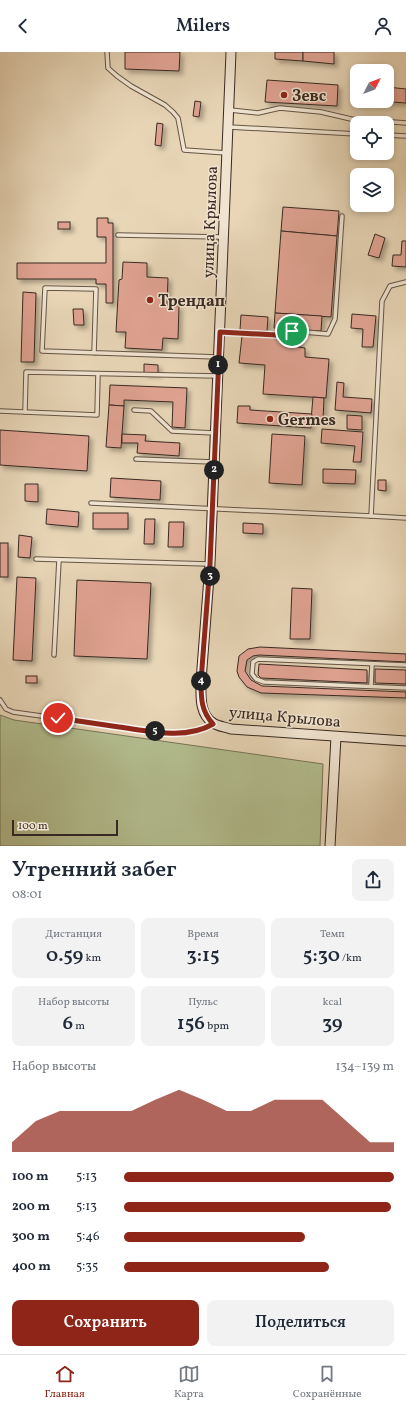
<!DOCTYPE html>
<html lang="ru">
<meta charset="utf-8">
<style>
:root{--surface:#fff;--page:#f2f2f3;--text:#1f2937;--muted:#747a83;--line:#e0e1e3;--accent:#8f2418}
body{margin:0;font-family:Vollkorn,serif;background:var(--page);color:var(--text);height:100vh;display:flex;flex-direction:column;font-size:15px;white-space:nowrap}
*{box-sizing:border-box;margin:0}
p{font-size:13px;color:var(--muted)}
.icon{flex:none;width:22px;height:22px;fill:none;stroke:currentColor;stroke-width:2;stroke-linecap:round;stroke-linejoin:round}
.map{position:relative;height:794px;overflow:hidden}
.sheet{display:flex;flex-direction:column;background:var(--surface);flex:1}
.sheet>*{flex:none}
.needle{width:26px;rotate:48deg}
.tools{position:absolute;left:350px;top:12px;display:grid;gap:8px}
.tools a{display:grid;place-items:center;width:44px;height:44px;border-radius:8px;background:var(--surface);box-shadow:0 2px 6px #0003;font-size:20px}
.scale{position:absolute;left:12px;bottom:10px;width:106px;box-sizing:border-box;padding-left:4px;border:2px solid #382a22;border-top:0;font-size:11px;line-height:14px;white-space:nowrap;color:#382a22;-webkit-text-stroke:3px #f0e4d0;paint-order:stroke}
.pin{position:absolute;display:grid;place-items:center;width:34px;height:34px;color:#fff;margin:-17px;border:2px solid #fff;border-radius:50%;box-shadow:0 1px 4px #0007}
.km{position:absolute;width:20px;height:20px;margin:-10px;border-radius:50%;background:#222;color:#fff;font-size:11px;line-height:20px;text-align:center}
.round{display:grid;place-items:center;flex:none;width:42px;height:42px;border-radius:8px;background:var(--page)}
.head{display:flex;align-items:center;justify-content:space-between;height:68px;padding:0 12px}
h1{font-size:22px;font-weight:600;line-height:30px}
.figures{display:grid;grid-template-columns:repeat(3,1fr);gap:6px;height:68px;padding:4px 12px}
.figures div{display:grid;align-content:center;border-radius:8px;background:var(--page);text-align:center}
.figures b{font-size:20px;font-weight:600}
.figures small{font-size:11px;font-weight:400}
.figures p{font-size:11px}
.chart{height:112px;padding:8px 12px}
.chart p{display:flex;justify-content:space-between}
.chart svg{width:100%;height:72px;margin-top:4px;fill:var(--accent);opacity:.7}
.button{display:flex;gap:8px;margin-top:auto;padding:8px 12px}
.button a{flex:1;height:46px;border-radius:8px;background:var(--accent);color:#fff;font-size:16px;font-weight:600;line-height:46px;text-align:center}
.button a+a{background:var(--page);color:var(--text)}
ul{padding:0 12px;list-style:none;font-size:13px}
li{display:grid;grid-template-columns:64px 48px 1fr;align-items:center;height:30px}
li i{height:10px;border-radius:5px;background:var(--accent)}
header{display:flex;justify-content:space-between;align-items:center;height:52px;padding:0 12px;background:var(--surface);font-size:18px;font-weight:600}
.dock{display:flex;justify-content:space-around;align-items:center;height:56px;border-top:1px solid var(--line);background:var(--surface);font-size:11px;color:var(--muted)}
.dock a{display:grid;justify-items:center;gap:2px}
.dock .selected{color:var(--accent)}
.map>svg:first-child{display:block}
.green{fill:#b3be90;stroke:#767459}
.building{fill:#e0a392;stroke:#382a22;filter:url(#shadow)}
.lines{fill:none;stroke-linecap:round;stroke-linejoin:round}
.lane-casing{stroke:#645547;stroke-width:5.5}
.secondary-casing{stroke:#382a22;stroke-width:11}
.lane{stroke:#f0e4d0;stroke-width:3.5}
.secondary{stroke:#f0e4d0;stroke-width:9}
.route-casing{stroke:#fff;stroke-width:8}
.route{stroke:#8f2418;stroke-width:5}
.poi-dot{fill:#8f2418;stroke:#f0e4d0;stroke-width:1.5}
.labels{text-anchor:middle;stroke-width:3;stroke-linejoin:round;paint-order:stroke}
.poi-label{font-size:16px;font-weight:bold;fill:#382a22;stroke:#f0e4d0;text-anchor:start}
.street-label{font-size:16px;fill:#382a22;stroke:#f0e4d0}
</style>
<header><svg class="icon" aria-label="back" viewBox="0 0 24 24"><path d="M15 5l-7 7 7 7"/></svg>Milers<svg class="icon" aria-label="person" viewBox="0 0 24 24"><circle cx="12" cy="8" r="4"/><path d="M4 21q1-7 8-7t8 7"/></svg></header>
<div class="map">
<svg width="406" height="794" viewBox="0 0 406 794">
<defs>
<filter id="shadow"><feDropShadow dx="3.5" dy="3.5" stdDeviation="2" flood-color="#0004"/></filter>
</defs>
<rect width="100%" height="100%" fill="#e8d6b7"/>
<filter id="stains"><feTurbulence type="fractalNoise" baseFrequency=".005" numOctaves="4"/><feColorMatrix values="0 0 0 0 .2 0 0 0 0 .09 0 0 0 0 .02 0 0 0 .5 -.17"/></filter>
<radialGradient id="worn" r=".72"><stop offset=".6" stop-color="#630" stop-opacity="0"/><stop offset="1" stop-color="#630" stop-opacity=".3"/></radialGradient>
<path class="green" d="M0 663 14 668 323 712 320 794H0Z"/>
<g class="building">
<path d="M125 0H180L179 19 125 17Z"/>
<path d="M275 0H303V9L275 7Z"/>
<path d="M303 0H334V12L303 9Z"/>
<path d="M267 28 338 33 337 54 265 50Z"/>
<path d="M387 35 406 37V51L379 49H387Z"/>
<path d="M195 49 201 50 199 65 193 64Z"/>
<path d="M157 71 163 72 161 94 155 93Z"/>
<path d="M283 155 339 159 337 184 281 179Z"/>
<path d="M97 166H108V171H113V251H106V232H96V227H17V211H106V185H97Z"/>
<rect x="58" y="170" width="12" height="7"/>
<path d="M281 179 337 184 331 265 275 261Z"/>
<path d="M375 182 385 186 379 206 368 203Z"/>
<path d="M402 189H406V215L392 214 393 203H401Z"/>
<path d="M123 210 147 211V225L168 226 167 253 179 254 178 287 163 286 162 298 125 296 126 280H116L119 228 122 227Z"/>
<path d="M23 240 36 241 34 310H21Z"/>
<path d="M73 257H83L84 273H74Z"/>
<path d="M275 261 322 264 321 279 274 276Z"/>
<path d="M352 262 376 264 373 295H362L363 277 351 276Z"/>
<path d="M241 263 268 265 267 279 240 278Z"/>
<path d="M242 284 299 288 298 295 305 296V305L329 307 326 346 263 342 265 313 239 311Z"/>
<path d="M144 312 158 313V322L144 321Z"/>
<path d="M337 330 344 331 343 345 372 347 371 361 335 358Z"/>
<path d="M110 333 187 336 185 376 172 375 173 350 124 348V354L109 353Z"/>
<path d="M313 345 324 346 323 368H311Z"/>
<path d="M109 353 124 354 121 396 106 395Z"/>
<path d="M238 354H250V358L312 362 311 376 237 371Z"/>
<path d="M347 363 362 364V378L347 377Z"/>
<path d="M322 377 363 380 361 410H353L355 394 321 391Z"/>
<path d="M0 378 89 384 87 419 0 413Z"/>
<path d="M122 382 146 383 145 389 180 391 179 404 137 401 138 391H122Z"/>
<path d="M272 382 305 384 302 433 269 431Z"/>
<path d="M323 417 356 418 355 432 323 431Z"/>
<path d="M111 426 161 429 160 448 110 445Z"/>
<path d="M378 428H386V439L378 438Z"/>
<path d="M25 432H38V450L25 449Z"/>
<path d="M47 457 79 460 78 475 46 472Z"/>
<rect x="93" y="461" width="35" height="16"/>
<path d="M145 467H155L154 492H144Z"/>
<path d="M169 470H184L183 495H168Z"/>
<path d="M243 471 263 472V482L243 481Z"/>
<path d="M19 483 32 485 30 506 18 505Z"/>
<rect x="0" y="491" width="8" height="34"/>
<path d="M17 525 36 526 32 609 13 608Z"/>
<path d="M77 528 151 531 147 607 74 604Z"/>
<path d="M292 536 312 537 310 587H290Z"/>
<path d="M260 595 406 602V610L259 603 253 604 247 608 245 619 251 628 262 634 406 640V646L261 641 247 635 239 625 237 619 239 604 248 597Z"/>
<path d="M259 612 367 618V631L261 626 258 623Z"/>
<path d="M375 617 406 618V632L375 631Z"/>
<rect x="26" y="624" width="11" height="7"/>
</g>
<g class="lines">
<defs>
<g id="lane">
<path d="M107 0 108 16 117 24 131 34 165 53 173 60 178 66 184 98 227 101"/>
<path d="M230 58 258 61 280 56 321 60 351 67 406 71"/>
<path d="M229 75 357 82"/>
<path d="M387 83 406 84"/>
<path d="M118 183 222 185"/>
<path d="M221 280 277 283 292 279 328 282 335 267 342 164"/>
<path d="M94 301 96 237 45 236 42 299 218 305"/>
<path d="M134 358 151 359 172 379 215 381"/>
<path d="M0 359 97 363 98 322"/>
<path d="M25 360 26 320 217 324"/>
<path d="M136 407 213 410"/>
<path d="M91 451 371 464 382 249 390 234 406 230"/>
<path d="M371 464 406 466"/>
<path d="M36 507 209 512"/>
<path d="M54 603 59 508"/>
<path d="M406 613 258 607 253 610 252 622 256 627 264 630 406 636"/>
<path d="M371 634 372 612"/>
<path d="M0 648 6 657 13 660C41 664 69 668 98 672 131 676 182 690 212 672"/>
</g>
<g id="secondary">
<path d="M231 0 210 512 201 629C201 643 199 662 213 671 217 674 225 675 231 677L406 689"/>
<path d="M330 794 336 685"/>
</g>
</defs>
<use href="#lane" class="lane-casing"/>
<use href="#secondary" class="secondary-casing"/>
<use href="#lane" class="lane"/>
<use href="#secondary" class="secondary"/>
</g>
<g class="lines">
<defs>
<path id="route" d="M58 666C79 669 99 672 119 675 149 679 186 688 213 672 201 659 201 646 201 629L210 512 220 280 276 283 292 279"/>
</defs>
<use href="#route" class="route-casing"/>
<use href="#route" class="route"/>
</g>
<g class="poi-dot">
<circle cx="284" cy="43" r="4"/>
<circle cx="150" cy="248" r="4"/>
<circle cx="270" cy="367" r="4"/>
</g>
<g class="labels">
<g class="poi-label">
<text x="292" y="49">Зевс</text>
<text x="158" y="254">Трендап</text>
<text x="278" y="373">Germes</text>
</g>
<g class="street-label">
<text transform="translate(209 170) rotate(-88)" y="6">улица Крылова</text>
<text transform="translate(285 664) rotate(5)" y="6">улица Крылова</text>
</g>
</g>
<rect width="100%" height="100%" filter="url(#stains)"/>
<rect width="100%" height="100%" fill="url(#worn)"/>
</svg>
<div class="tools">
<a><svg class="needle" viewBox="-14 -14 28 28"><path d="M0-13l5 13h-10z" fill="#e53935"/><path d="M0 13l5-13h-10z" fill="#747a83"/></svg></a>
<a><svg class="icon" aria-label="locate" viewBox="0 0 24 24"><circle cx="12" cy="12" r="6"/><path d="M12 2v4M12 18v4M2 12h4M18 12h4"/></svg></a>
<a><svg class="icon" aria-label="layers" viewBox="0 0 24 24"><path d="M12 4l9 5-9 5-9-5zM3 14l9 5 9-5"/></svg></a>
</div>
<div class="scale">100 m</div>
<div class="pin" style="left:292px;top:279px;background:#1e9e55"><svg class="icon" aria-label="arrive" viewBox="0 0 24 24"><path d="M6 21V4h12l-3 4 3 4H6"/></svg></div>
<div class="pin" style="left:58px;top:666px;background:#d93025"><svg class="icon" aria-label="check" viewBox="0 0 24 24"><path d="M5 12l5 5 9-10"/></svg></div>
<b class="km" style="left:218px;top:313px">1</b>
<b class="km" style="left:214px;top:418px">2</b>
<b class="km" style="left:210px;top:524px">3</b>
<b class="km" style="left:201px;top:629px">4</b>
<b class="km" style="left:155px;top:679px">5</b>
</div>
<section class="sheet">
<div class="head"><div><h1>Утренний забег</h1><p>08:01</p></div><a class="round"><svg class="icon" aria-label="share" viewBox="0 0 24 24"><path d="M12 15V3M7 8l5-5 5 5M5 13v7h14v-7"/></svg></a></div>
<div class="figures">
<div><p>Дистанция</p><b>0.59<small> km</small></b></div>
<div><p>Время</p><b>3:15</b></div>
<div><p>Темп</p><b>5:30<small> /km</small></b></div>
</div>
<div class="figures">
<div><p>Набор высоты</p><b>6<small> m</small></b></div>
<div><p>Пульс</p><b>156<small> bpm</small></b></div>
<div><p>kcal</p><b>39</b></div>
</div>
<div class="chart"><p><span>Набор высоты</span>134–139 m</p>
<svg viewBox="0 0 160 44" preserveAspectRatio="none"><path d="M0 44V38L10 25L20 19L30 19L40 19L50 19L60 12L70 6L80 12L90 19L100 19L110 12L120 12L130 12L140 25L150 38L160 38V44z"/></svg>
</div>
<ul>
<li><b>100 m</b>5:13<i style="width:100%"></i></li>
<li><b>200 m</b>5:13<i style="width:99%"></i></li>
<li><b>300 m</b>5:46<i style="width:67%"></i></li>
<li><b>400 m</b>5:35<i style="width:76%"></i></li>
</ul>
<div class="button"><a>Сохранить</a><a>Поделиться</a></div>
</section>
<nav class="dock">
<a class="selected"><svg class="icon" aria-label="home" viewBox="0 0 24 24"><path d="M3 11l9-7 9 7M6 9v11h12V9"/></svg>Главная</a>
<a><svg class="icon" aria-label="map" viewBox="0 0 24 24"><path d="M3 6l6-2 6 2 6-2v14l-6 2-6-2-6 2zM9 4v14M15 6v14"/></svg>Карта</a>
<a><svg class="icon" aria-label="saved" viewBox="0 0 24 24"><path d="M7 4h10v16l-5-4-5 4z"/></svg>Сохранённые</a>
</nav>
